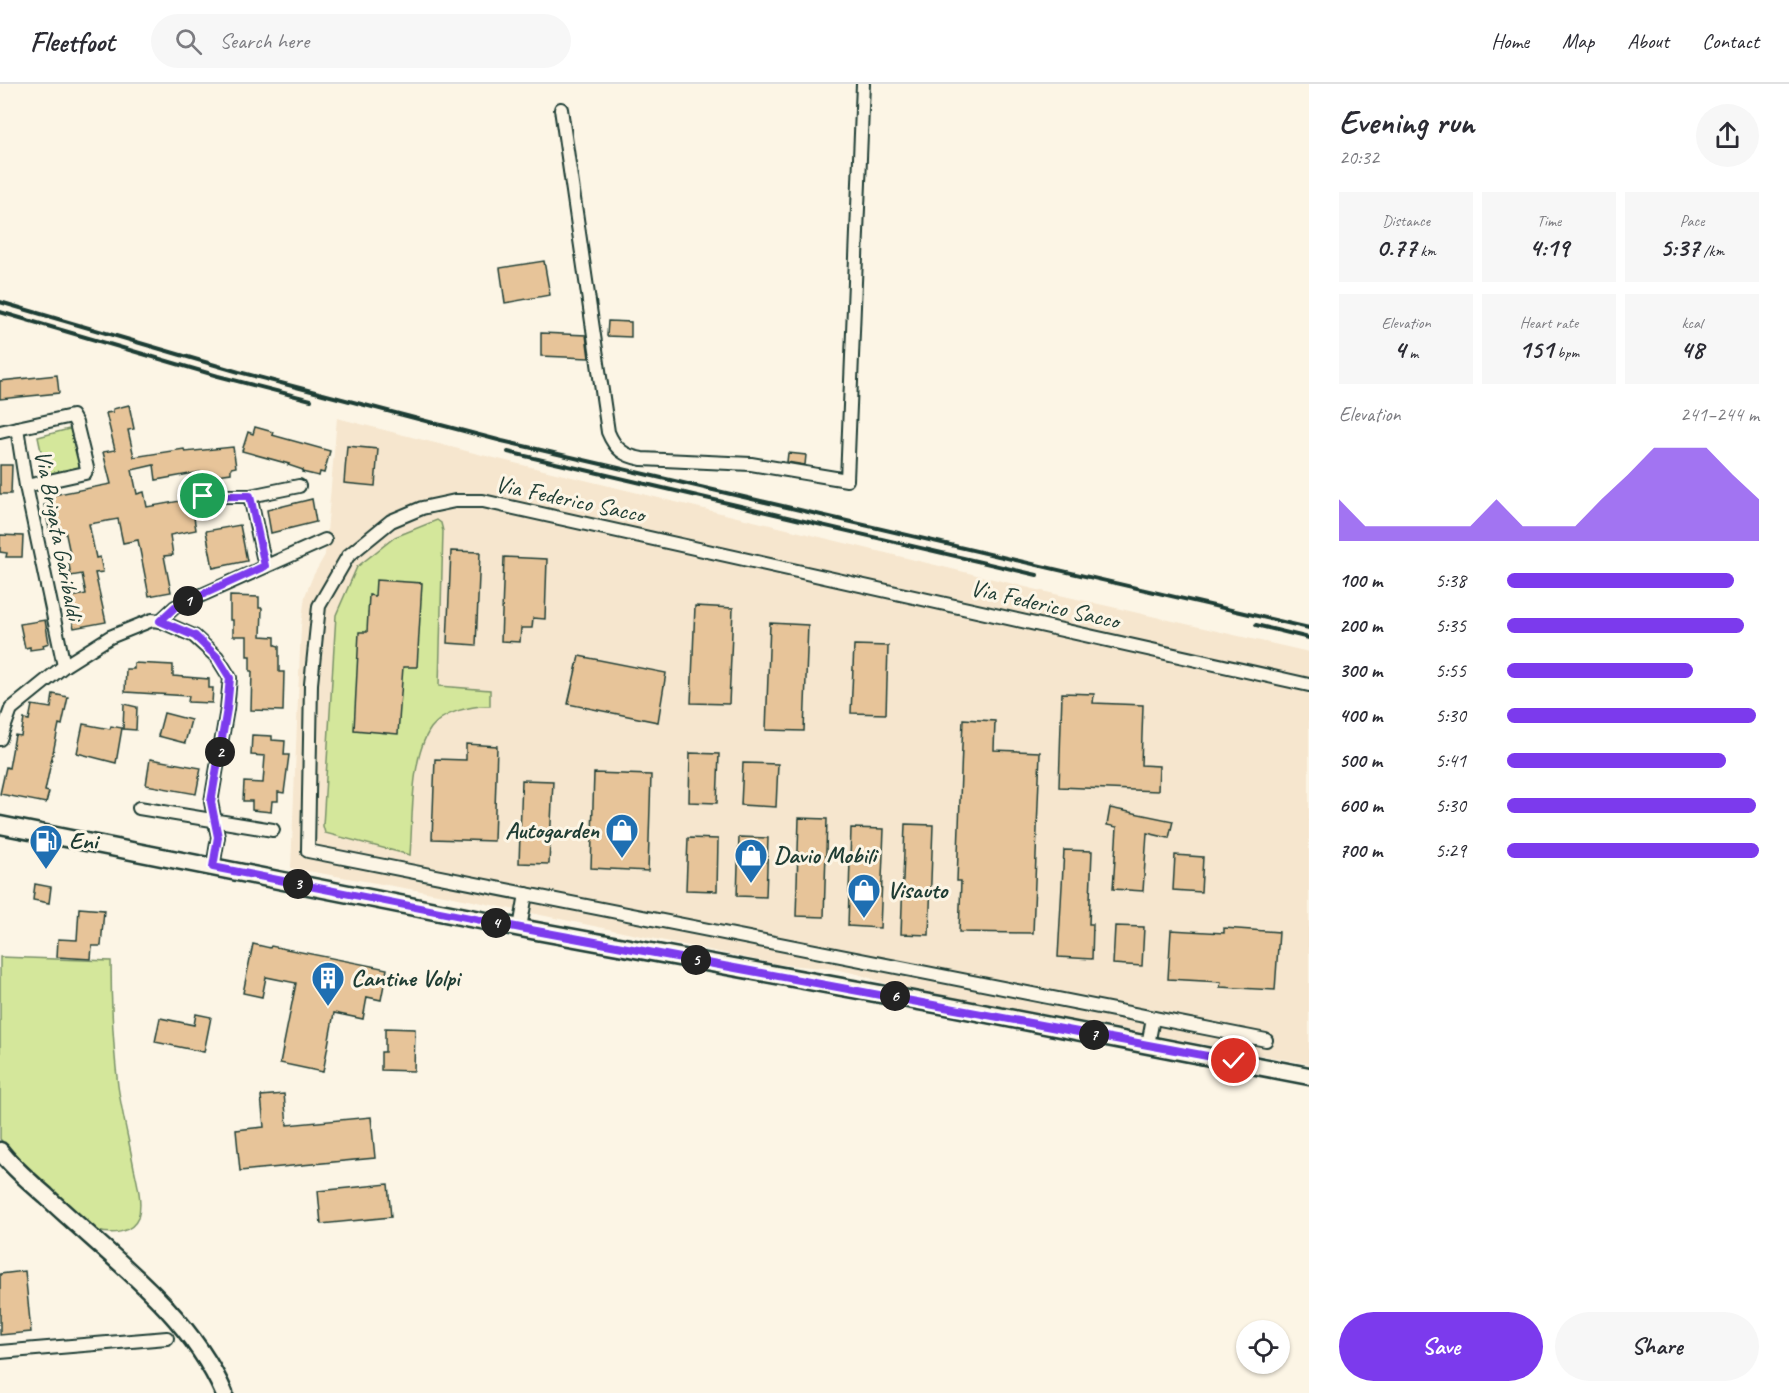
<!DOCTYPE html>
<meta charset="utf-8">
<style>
:root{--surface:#fff;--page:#f7f7f7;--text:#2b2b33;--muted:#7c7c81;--line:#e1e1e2;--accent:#7c3aed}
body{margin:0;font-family:Caveat,sans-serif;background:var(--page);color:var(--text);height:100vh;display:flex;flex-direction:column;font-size:22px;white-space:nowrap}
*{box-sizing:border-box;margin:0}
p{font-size:20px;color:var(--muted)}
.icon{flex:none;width:33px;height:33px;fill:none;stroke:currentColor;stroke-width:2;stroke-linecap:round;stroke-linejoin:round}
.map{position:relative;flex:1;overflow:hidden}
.sheet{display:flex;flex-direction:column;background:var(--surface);width:480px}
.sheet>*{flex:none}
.buttons{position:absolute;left:1236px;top:1236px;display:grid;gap:12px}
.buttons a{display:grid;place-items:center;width:54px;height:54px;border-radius:50%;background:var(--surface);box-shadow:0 2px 4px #0004;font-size:30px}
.pin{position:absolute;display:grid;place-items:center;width:51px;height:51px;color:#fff;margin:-26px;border:3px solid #fff;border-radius:50%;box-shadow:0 2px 6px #0007}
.km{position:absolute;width:30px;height:30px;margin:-15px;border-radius:50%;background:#222;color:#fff;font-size:16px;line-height:30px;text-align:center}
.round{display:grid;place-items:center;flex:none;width:63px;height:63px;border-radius:32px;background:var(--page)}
.summary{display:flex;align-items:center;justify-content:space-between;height:102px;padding:0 30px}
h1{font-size:33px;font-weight:600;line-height:45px}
.metrics{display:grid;grid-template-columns:repeat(3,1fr);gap:9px;height:102px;padding:6px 30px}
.metrics div{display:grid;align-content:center;border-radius:0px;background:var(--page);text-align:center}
.metrics b{font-size:26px;font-weight:600}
.metrics small{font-size:16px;font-weight:400}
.metrics p{font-size:16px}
.chart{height:168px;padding:12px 30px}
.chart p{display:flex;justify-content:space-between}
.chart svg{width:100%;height:108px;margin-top:6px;fill:var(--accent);opacity:.7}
.cta{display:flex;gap:12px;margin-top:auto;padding:12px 30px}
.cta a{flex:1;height:69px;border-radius:36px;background:var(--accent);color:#fff;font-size:24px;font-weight:600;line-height:69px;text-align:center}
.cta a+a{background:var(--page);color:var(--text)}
ul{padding:0 30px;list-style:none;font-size:20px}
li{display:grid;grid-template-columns:96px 72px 1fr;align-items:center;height:45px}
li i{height:15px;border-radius:8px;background:var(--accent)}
header{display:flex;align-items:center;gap:36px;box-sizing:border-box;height:84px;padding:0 30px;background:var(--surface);border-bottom:2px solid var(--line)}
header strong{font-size:28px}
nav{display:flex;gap:33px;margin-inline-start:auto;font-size:21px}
.search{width:420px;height:54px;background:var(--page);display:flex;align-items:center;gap:15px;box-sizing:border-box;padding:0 21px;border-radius:33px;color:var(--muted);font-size:22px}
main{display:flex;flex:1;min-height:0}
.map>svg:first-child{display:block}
.built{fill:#f6e6ce}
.green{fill:#d4e79b;stroke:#7a9268;stroke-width:1.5}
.building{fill:#e7c499;stroke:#1f3d34;stroke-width:1.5}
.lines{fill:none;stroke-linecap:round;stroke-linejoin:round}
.street-casing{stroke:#1f3d34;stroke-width:16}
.secondary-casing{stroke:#1f3d34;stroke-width:21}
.street{stroke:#fcf5e5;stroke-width:12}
.secondary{stroke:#fcf5e5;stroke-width:16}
.rail{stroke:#1f3d34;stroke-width:4}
.route-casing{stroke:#fff;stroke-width:12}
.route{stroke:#7c3aed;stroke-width:8}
.labels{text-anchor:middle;stroke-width:6;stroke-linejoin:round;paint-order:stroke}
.street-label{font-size:24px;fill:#1f3d34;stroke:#fcf5e5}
.poi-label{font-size:24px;font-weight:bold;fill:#1f3d34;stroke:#fcf5e5;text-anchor:start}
</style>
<header>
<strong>Fleetfoot</strong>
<div class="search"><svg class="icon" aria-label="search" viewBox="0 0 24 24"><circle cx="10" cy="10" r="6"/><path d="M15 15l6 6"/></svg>Search here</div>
<nav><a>Home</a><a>Map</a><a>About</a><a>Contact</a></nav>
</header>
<main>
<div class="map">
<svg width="1309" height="1309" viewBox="0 0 1309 1309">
<rect width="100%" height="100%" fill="#fcf5e5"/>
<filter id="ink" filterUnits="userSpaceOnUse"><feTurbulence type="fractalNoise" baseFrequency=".0167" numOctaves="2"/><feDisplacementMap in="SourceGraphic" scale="12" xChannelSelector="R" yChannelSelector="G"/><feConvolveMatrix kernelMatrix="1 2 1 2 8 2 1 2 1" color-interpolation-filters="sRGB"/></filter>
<g filter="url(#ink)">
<path class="built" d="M337 334 490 373 1042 507 1309 568V980L897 903 858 890 834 885 776 880 449 812 291 784 301 542 305 512 313 492 325 471Z"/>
<g class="green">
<path d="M73 344 83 383 46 391 38 353Z"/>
<path d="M437 436 441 439 443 447 439 602 490 606V622C472 621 443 628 431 644 410 674 413 735 410 771L325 749 323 742 336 531 357 483 395 453Z"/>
<path d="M0 873 111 877C111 919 113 961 118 1002 122 1029 129 1057 134 1084 137 1098 143 1119 138 1134 132 1149 112 1151 98 1147L39 1095 0 1055Z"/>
</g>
<g class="building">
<path d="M544 177 550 211 505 219 500 184Z"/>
<path d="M608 237 631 238V253L607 252Z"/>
<path d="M541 249 586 251 589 274 541 272Z"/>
<path d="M57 291 59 309 0 315V297Z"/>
<path d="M129 321 134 345 128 346 134 373 184 365 185 368 233 363 236 383 231 384V389L217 391 216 389 201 391 200 388 156 396 154 381 132 386 137 410 144 408 147 423 191 415 196 446 170 451 173 471 164 472 171 508 149 512 138 456 123 459 118 435 89 440 96 474 100 473 103 488 95 489 106 538 74 544 67 514 86 510 82 490 71 492 68 474H71L65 446 50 449 44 421 50 420 48 412 111 400 103 368 115 366 106 329 113 328V325Z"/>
<path d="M255 343 273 348 272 351 330 367 324 389 320 388 319 392 302 388 303 386 288 381 289 380 242 367 248 348 253 350Z"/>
<path d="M347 362 378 365 375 402 344 399Z"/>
<path d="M788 369 806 371 805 381 787 378Z"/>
<path d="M0 381H12L11 410H0Z"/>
<path d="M312 415 316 438 271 449 267 426Z"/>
<path d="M240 441 247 477 213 484 206 447Z"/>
<path d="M0 451 23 452 22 473H6L7 469 0 468Z"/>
<path d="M451 467 480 468 476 561 447 559Z"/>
<path d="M504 473 547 475 545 535 533 534 532 544H521L520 558 501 557Z"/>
<path d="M376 496 422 499 417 583H403L398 650 354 646 359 548H367L369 511 375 512Z"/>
<path d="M230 512 259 513V524H262L261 552 275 553V561L279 562V588H284L283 627 251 626 252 587H250V572H247V552H233V536H230Z"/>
<path d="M695 522 733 524 729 620 691 619Z"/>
<path d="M45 536 49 559 43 561 44 564 30 566V563L25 564 20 540Z"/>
<path d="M770 539 808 541 804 647 766 646Z"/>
<path d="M854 561 888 562 886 630 851 629Z"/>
<path d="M579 572 666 589 658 638 568 620Z"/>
<path d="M134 579 173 581V592L209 595V604H213L212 619 188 618 189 612 125 608 126 585H134Z"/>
<path d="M1062 609 1094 610 1093 619 1143 621 1141 681 1159 682 1158 707 1059 703Z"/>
<path d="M53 610 68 613 62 641 59 640 45 707 49 708 46 719 0 710 6 683 9 684 15 651 21 652 24 635 29 636 32 621 51 624Z"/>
<path d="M124 620 137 623 136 646 123 645Z"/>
<path d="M164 629 191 636 185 659 158 652Z"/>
<path d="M963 635 995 637 994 666 1040 668 1033 849 959 848 961 797H957Z"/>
<path d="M83 640 110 645 111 642 122 644 116 679 77 669Z"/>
<path d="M252 651 272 652V656L285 657 284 671H289L284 709 278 708V717H272L271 728 252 726V717H243L244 698 263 699 265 672 251 671Z"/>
<path d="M466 660 497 662 494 757 432 755 435 675 466 676Z"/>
<path d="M690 669 719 670 717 719 689 718Z"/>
<path d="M150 675 201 684 196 710 146 701Z"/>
<path d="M743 679 778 680 776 723 741 721Z"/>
<path d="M594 689 651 691 648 787 591 784Z"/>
<path d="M522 696 553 697 549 780 519 779Z"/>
<path d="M1110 724 1173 737 1169 754 1147 749 1143 807 1113 805 1117 743 1107 741Z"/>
<path d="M799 734 827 735 824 833 796 832Z"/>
<path d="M905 740 933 741 929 851 901 850Z"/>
<path d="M851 744 884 745 880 844 848 842Z"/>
<path d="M739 753 768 754 766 813 737 812Z"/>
<path d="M688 754 718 755 717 807 686 806Z"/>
<path d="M1064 766 1092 767 1089 840H1093L1092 875 1058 873Z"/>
<path d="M1175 771 1203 773 1201 808 1173 806Z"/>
<path d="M35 800 51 803 49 819 33 816Z"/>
<path d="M79 824 104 826 101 862H92L91 875 57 873 58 855 77 856Z"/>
<path d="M1115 842 1144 843 1142 882 1113 880Z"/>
<path d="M1224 844 1279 848 1275 906 1220 903 1221 898 1168 895 1171 846 1224 849Z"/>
<path d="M253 860 270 864 271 862 387 885 381 916 367 913 363 935 334 929 323 988 280 979 296 899 266 893 262 913 243 909Z"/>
<path d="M196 930 211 933 204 968 155 958 160 934 194 941Z"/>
<path d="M385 944 415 945 414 987 381 986V968H385Z"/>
<path d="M284 1010 287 1041 371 1033 375 1074 240 1087 236 1046 264 1043 261 1012Z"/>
<path d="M388 1100 391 1133 321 1140 318 1107Z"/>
<path d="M25 1187 31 1248 0 1251V1190Z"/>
</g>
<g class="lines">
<defs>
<g id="street">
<path d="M561 25 608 348C615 365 624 372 642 375L751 380 847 396 863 0"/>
<path d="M17 344 72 332 76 339 87 384 85 389 26 402"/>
<path d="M0 348 17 344 26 402 64 582"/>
<path d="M203 412H250L265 482"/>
<path d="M250 412 299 402"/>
<path d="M160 537 175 523 325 456"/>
<path d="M0 655 11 625 64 582 110 553 152 536 160 537 194 552 217 573 230 594 227 625 211 718 218 753 213 783"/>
<path d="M139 724 273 746"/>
<path d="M520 844 526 810"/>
<path d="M1266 956 308 767 311 600 319 522 348 472 391 437 422 424 455 417H483L1309 601"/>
<path d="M1148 961 1153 934"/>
<path d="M0 1268 167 1254"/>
</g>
<g id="secondary">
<path d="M0 741 531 846 946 922 1309 992"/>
<path d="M0 1067C13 1084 30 1098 46 1112 109 1172 188 1227 224 1309"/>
</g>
</defs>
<use href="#street" class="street-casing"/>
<use href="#secondary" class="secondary-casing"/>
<use href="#street" class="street"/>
<use href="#secondary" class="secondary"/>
<g class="rail">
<path d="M0 218 239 288 502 357 1309 544"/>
<path d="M0 228 218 292 311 316"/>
<path d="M508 368 1037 491"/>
<path d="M1256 541 1309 554"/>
</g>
</g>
</g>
<g class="lines" filter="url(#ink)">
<defs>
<path id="route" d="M203 412H250L265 482 175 523 160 537 195 552 217 573 230 594 227 625 211 718 218 753 213 783 531 846 1234 977"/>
</defs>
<use href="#route" class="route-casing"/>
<use href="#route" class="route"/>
</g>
<defs>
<symbol id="shop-pin" viewBox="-11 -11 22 30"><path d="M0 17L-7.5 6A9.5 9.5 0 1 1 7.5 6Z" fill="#1f6fb2" stroke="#fcf5e5"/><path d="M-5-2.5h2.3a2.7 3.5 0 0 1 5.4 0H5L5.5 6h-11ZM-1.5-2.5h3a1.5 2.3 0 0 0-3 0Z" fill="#fff"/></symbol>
<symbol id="fuel-pin" viewBox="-11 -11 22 30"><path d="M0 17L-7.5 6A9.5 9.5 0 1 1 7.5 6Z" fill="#1f6fb2" stroke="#fcf5e5"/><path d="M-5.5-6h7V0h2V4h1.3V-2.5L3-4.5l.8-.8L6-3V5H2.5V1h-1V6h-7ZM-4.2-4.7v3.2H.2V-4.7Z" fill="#fff"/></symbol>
<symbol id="building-pin" viewBox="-11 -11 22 30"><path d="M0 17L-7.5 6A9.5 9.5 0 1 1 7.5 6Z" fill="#1f6fb2" stroke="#fcf5e5"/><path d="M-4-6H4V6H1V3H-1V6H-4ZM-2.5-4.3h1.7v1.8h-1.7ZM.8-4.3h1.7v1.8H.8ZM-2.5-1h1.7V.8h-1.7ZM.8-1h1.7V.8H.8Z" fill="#fff"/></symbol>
</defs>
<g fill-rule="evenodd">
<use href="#shop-pin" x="603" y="727" width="38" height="52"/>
<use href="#fuel-pin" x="27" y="738" width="38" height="52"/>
<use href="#shop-pin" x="732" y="752" width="38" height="52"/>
<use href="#shop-pin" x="845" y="787" width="38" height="52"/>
<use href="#building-pin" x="309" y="875" width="38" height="52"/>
</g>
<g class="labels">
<g class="street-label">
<text transform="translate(570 415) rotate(12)" y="8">Via Federico Sacco</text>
<text transform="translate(59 451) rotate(79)" y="8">Via Brigata Garibaldi</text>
<text transform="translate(1045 520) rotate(13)" y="8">Via Federico Sacco</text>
</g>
<g class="poi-label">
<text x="599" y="754" text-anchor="end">Autogarden</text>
<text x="69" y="765">Eni</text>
<text x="774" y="779">Davio Mobili</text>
<text x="887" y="814">Visauto</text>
<text x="351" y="902">Cantine Volpi</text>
</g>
</g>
</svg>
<div class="buttons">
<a><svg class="icon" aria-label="locate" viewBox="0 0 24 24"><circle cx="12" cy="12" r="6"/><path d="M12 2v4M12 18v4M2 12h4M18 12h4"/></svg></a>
</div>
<div class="pin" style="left:203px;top:412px;background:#1e9e55"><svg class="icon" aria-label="arrive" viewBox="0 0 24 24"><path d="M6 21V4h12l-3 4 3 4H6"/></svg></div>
<div class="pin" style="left:1234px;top:977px;background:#d93025"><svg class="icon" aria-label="check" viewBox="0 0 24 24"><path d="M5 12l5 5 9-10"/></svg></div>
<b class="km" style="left:188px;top:517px">1</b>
<b class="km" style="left:220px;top:668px">2</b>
<b class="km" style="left:298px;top:800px">3</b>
<b class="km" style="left:496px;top:839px">4</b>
<b class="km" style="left:696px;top:876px">5</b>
<b class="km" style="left:895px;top:912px">6</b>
<b class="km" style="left:1094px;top:951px">7</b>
</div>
<section class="sheet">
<div class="summary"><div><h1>Evening run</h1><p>20:32</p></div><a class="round"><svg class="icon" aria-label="share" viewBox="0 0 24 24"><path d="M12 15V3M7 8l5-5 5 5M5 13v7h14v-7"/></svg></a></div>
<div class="metrics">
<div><p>Distance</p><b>0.77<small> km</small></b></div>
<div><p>Time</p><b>4:19</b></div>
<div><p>Pace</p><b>5:37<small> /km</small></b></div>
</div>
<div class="metrics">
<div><p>Elevation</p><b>4<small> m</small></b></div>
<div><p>Heart rate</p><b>151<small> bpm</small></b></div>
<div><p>kcal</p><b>48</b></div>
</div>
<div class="chart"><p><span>Elevation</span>241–244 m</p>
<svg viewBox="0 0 160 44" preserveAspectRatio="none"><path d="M0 44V27L10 38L20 38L30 38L40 38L50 38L60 27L70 38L80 38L90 38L100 27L110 17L120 6L130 6L140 6L150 17L160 27V44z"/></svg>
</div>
<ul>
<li><b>100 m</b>5:38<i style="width:90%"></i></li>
<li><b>200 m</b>5:35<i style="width:94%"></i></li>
<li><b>300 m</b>5:55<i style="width:74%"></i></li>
<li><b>400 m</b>5:30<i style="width:99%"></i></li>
<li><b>500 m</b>5:41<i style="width:87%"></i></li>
<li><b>600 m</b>5:30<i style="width:99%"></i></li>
<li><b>700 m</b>5:29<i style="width:100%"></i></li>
</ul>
<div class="cta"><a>Save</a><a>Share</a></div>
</section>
</main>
